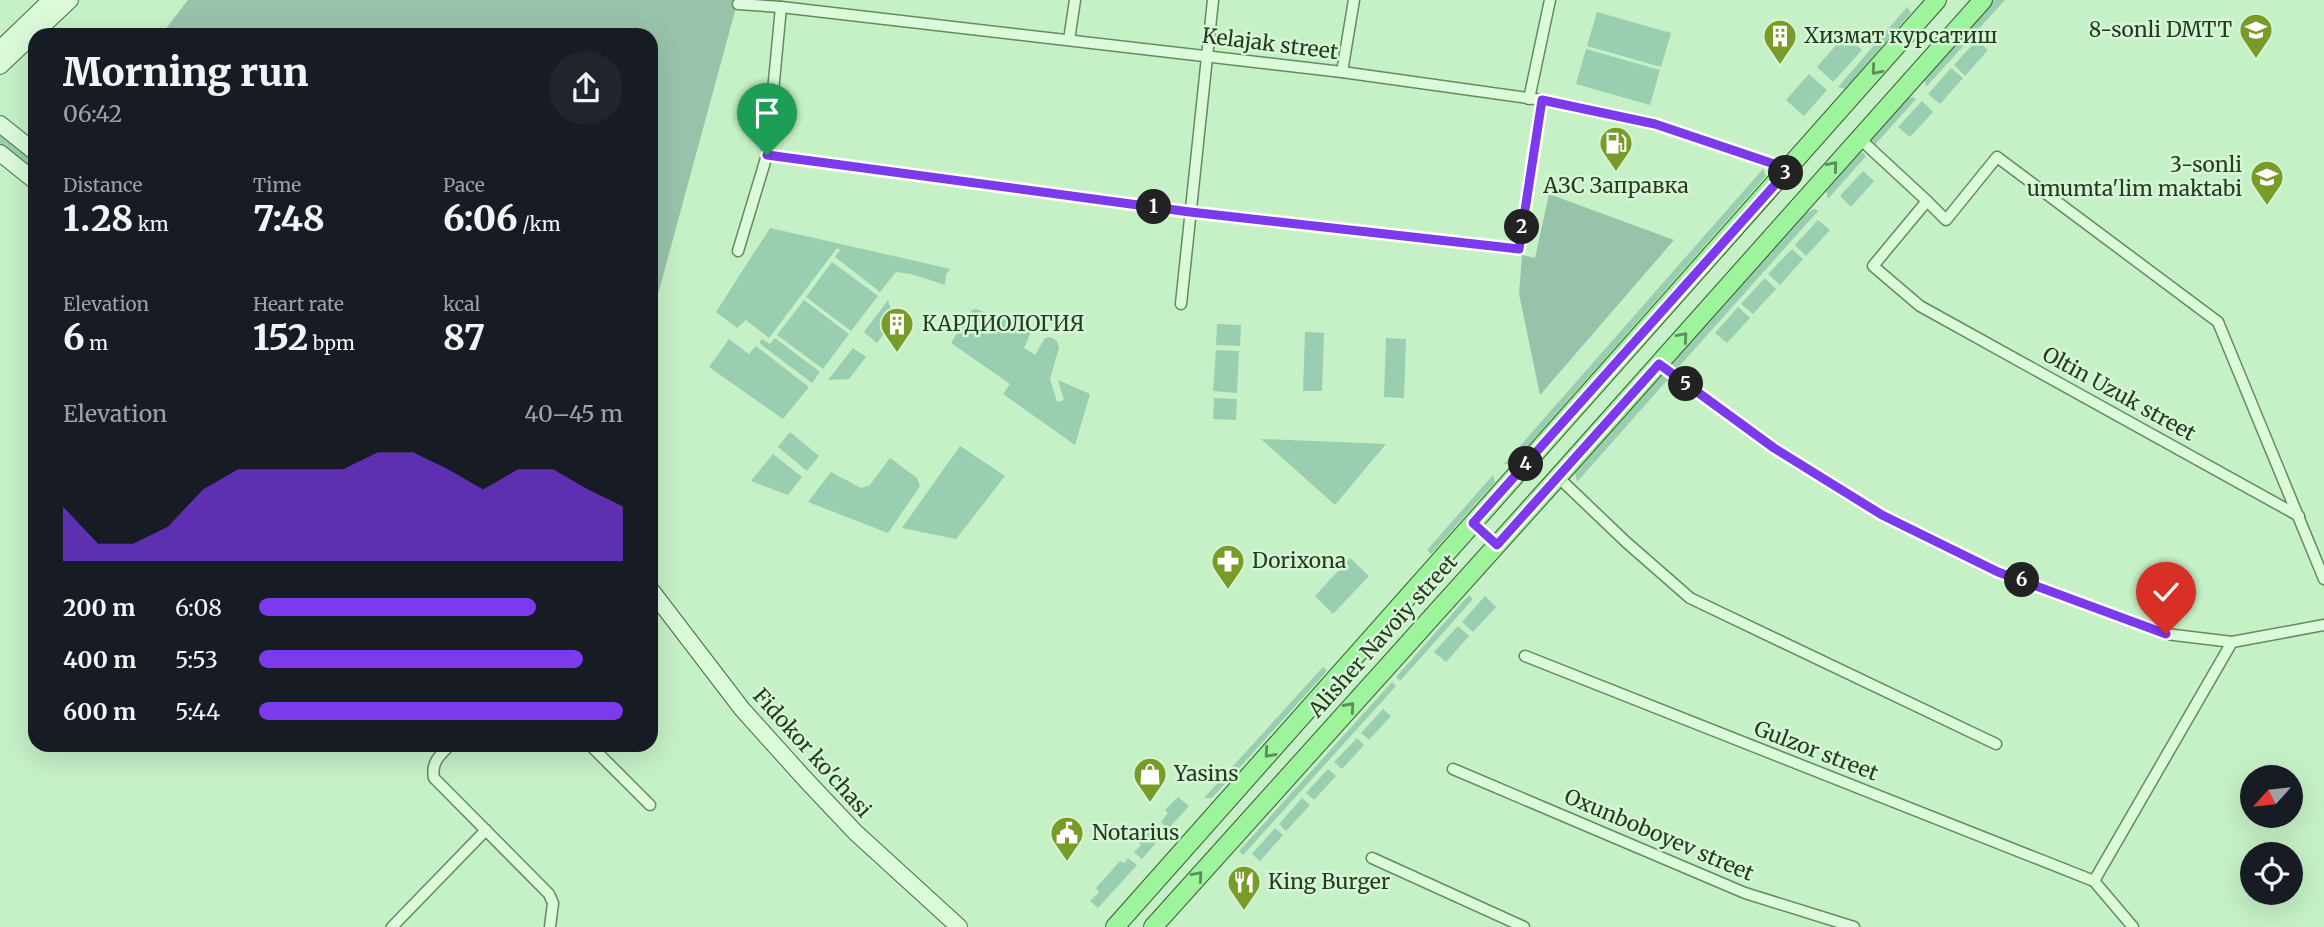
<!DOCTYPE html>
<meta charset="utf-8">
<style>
:root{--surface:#171b24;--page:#20242c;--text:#f1f3f6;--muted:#9ea1a6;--accent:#7c3aed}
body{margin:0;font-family:Merriweather,serif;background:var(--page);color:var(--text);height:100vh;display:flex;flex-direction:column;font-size:26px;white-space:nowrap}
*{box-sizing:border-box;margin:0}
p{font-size:23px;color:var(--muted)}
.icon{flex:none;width:38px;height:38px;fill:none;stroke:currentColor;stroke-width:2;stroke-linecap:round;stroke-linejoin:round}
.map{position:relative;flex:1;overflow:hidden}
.sheet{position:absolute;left:28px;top:28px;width:630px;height:724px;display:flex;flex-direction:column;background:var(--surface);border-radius:21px;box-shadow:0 7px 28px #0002}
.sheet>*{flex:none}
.needle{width:46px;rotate:243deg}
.tools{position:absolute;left:2240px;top:765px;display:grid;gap:14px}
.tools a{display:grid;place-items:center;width:63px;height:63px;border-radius:50%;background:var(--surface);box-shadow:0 7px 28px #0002;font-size:35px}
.pin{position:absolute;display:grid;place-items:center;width:60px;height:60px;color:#fff;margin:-72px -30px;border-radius:50% 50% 50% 0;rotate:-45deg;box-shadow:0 0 7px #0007}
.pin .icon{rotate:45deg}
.km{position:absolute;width:35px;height:35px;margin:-18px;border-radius:50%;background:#222;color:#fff;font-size:19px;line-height:35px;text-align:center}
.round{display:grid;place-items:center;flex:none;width:74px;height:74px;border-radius:37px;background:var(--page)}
.headline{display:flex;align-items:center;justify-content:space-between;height:119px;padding:0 35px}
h1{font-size:38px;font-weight:800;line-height:52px}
.stats{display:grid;grid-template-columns:repeat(3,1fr);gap:10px;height:119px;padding:7px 35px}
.stats div{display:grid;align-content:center}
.stats b{font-size:35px;font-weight:800}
.stats small{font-size:19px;font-weight:400}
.stats p{font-size:19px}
.chart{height:196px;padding:14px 35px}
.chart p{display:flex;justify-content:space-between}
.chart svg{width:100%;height:126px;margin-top:7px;fill:var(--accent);opacity:.7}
ul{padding:0 35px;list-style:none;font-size:23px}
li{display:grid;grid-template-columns:112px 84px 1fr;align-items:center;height:52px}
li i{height:18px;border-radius:9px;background:var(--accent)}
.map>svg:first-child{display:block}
.green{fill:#99ceb0}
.cemetery{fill:#98c3ab}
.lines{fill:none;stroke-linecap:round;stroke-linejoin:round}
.street-casing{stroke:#638c5b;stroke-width:13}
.secondary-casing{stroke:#476d3e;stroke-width:18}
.primary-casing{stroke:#38592f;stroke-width:20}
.street{stroke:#dafada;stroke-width:10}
.secondary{stroke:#dafada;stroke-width:16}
.primary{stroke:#9ef39d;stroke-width:18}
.oneway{stroke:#5b8e58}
.route-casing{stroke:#fff;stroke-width:14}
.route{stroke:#7c3aed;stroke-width:9}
.labels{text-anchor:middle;stroke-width:5;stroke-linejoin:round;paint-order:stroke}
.poi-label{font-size:21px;fill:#253b1f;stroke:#d6f7d6;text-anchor:start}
.street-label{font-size:21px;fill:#253b1f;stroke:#d6f7d6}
</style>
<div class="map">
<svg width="2324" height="927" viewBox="0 0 2324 927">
<rect width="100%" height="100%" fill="#c6f0c6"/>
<g class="green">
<path d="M1994 0H2005L1926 87 1924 78Z"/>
<path d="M1907 7 1911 13 1845 89 1838 87Z"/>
<path d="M1597 12 1671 33 1661 67 1587 46Z"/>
<path d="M1845 35 1862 50 1833 82 1817 67Z"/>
<path d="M1977 40 1988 50 1965 76 1954 65Z"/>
<path d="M1586 49 1660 70 1650 105 1576 84Z"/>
<path d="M1951 68 1963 78 1940 104 1928 94Z"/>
<path d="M1809 74 1827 90 1804 116 1786 100Z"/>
<path d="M1913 97 1916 99 1872 148 1869 142 1870 139 1907 98Z"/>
<path d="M1922 101 1933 112 1910 137 1898 127Z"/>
<path d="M0 134 35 162V172L0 144Z"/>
<path d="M1861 151 1866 156 1828 199 1826 191Z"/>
<path d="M1763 169 1766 176 1512 464H1504Z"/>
<path d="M1863 171 1874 181 1851 207 1840 196Z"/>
<path d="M1815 209 1818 211 1675 371 1670 366 1805 213Z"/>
<path d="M1818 220 1830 230 1806 256 1795 245Z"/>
<path d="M770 228 951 269 946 274 945 285 911 274 896 272 880 292 835 257 840 250 837 248 769 338 746 320 737 328 716 312Z"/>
<path d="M1792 249 1803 259 1780 285 1768 274Z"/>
<path d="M832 262 878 296 851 331 806 297Z"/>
<path d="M1765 278 1776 289 1753 314 1741 304Z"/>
<path d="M804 300 849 334 823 369 777 335Z"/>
<path d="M888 300 894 320 877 343 864 332Z"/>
<path d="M1738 307 1750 318 1727 343 1715 333Z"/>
<path d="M976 309 1029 329 1031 332 1024 348 1035 355 1045 338 1050 337 1057 341 1059 348 1050 379 1057 402 1064 400 1058 380 1090 394 1075 445 1003 394 1010 384 951 343 972 310Z"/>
<path d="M1217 324 1241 325 1240 346 1216 345Z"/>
<path d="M1305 332 1324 333 1322 391H1303Z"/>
<path d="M775 338 820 372 812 383 759 343 762 339 770 344Z"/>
<path d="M1386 338 1406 339 1404 398 1384 397Z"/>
<path d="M729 339 749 354 756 346 809 387 783 419 709 367Z"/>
<path d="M853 348 866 357 849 379 828 380Z"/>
<path d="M1216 350 1239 351 1237 393 1213 391Z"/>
<path d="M1664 373 1670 377 1577 482 1575 473Z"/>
<path d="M1214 398 1237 399 1236 420 1213 419Z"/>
<path d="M790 432 819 456 807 471 778 447Z"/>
<path d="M1261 439 1386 444 1335 505Z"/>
<path d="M960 446 1005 476 956 539 902 528Z"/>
<path d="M773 454 802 477 788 495 751 481Z"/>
<path d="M890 458 917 478 920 486 888 533 808 502 831 472 861 488 870 485Z"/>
<path d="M1493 475 1495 482 1431 554 1427 550Z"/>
<path d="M1350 558 1369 576 1333 614 1315 596Z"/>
<path d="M1469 595 1473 599 1400 681 1396 677Z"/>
<path d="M1485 596 1496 607 1473 632 1462 622Z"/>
<path d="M1458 626 1469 636 1446 662 1434 652Z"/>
<path d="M1323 667 1327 671 1212 798H1204Z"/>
<path d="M1392 682 1396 686 1243 855 1239 851Z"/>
<path d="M1383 709 1391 716 1369 740 1361 733Z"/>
<path d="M1357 738 1364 745 1342 769 1334 762Z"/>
<path d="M1328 769 1336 776 1314 800 1306 793Z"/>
<path d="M1178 797 1189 806 1168 829 1161 822 1168 813 1165 810Z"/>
<path d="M1302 798 1310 805 1286 831 1279 824Z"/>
<path d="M1156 828 1163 835 1142 859 1134 852 1141 845 1138 842 1148 830 1151 833Z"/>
<path d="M1275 828 1283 835 1260 861 1252 854Z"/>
<path d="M1128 858 1137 865 1098 908 1090 901 1099 892 1096 888 1120 861 1124 863Z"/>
</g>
<g class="cemetery">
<path d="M188 0H738L651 320V35H161Z"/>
<path d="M1549 194 1674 240 1540 395 1519 294 1522 255 1535 258Z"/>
</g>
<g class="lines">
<defs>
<g id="street">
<path d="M738 4 781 7 1342 72 1542 100 1655 124 1789 169"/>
<path d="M1069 40 1075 0"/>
<path d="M1342 72 1354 0"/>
<path d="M1529 99 1550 0"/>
<path d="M1859 138 1927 201 1873 266 1920 306 2299 516"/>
<path d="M767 155 1190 212 1519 249 1542 100"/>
<path d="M1927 201 1946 220 1997 157 2218 322 2324 579"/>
<path d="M738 251 767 155 781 7"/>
<path d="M1181 304 1213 0"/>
<path d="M1659 364 1774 448 1882 515 1998 572 2166 634 2232 642 2324 625"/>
<path d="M1558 477 1626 542 1690 598 1996 744"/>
<path d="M1525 656 2094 881 2133 927"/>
<path d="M449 746C439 756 431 763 434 778L549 894 553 903 550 927"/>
<path d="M591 746 650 805"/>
<path d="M1453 769 1745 893 1854 927"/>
<path d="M1372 858 1524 927"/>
<path d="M2094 881 2232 642"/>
<path d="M392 927 486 830"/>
</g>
<g id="secondary">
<path d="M0 49 51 0"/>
<path d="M0 66 70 0"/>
<path d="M0 124 35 152"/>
<path d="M0 153 35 181"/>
<path d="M651 590 742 709 805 779 855 832 959 927"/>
</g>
<g id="primary">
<path d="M1115 927 1937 0"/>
<path d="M1153 927 1558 477 1983 0"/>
</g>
</defs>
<use href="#street" class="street-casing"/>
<use href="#secondary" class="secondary-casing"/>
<use href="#primary" class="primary-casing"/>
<use href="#street" class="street"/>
<use href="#secondary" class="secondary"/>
<use href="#primary" class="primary"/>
</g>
<defs><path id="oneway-chevron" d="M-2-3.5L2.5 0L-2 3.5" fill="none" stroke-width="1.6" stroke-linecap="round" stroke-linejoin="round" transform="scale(1.75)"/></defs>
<g class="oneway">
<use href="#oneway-chevron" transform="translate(1876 70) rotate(131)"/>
<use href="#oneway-chevron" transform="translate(1833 166) rotate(-49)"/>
<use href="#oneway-chevron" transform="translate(1683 337) rotate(-49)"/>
<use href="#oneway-chevron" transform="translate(1350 707) rotate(-48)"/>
<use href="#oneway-chevron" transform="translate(1269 753) rotate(132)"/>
<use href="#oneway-chevron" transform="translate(1198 876) rotate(-49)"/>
</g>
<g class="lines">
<defs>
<path id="route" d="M767 155 1190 212 1519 249 1542 100 1655 124 1789 169 1473 523 1497 545 1659 364 1774 448 1882 515 1998 572 2166 634"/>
</defs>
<use href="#route" class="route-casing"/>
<use href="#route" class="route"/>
</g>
<defs>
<symbol id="school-pin" viewBox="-11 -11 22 30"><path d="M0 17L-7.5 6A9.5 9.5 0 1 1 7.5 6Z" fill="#799c29" stroke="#d6f7d6"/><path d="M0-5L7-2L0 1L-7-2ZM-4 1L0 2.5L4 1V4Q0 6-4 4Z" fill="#fff"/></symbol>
<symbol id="building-pin" viewBox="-11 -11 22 30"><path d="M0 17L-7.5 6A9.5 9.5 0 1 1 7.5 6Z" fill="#799c29" stroke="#d6f7d6"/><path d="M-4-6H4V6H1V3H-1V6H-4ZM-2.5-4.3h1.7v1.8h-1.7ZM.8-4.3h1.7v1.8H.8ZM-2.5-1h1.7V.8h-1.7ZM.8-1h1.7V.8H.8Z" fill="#fff"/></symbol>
<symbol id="fuel-pin" viewBox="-11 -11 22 30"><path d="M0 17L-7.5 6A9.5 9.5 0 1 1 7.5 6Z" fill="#799c29" stroke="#d6f7d6"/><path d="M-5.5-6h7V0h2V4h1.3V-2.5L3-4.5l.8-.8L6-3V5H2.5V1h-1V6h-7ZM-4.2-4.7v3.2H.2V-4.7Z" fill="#fff"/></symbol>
<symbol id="pharmacy-pin" viewBox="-11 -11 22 30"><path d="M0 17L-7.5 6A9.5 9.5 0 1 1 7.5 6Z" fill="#799c29" stroke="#d6f7d6"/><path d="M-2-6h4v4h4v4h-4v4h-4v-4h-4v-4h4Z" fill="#fff"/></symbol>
<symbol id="shop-pin" viewBox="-11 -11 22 30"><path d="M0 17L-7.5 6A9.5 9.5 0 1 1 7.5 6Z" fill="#799c29" stroke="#d6f7d6"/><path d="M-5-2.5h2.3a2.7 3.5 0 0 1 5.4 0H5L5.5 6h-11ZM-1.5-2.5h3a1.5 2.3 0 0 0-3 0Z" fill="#fff"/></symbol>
<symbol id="civic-pin" viewBox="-11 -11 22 30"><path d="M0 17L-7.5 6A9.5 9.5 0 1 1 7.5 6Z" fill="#799c29" stroke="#d6f7d6"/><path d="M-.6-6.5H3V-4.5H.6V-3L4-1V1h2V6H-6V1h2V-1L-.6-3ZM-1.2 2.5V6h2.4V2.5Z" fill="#fff"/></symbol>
<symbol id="restaurant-pin" viewBox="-11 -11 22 30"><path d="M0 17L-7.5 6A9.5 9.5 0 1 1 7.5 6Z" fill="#799c29" stroke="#d6f7d6"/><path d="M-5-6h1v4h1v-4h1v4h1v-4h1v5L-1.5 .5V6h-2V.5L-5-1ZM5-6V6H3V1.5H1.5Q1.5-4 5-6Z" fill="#fff"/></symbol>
</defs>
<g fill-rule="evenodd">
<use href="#school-pin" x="2237" y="11" width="38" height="52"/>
<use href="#building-pin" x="1761" y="17" width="38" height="52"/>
<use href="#fuel-pin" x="1597" y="124" width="38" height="52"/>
<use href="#school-pin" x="2248" y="158" width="38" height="52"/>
<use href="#building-pin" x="878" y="305" width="38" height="52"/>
<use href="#pharmacy-pin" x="1209" y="542" width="38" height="52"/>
<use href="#shop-pin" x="1131" y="755" width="38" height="52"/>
<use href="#civic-pin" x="1048" y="814" width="38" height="52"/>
<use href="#restaurant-pin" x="1225" y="863" width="38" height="52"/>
</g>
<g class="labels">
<g class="poi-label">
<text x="2232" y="37" text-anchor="end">8-sonli DMTT</text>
<text x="1804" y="43">Хизмат курсатиш</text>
<text x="2242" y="172" text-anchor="end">3-sonli<tspan x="2242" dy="24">umumta'lim maktabi</tspan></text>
<text x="1616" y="193" text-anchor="middle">АЗС Заправка</text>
<text x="922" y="331">КАРДИОЛОГИЯ</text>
<text x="1252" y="568">Dorixona</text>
<text x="1174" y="781">Yasins</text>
<text x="1092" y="840">Notarius</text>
<text x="1268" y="889">King Burger</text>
</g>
<g class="street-label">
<text transform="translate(1270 44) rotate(7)" y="7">Kelajak street</text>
<text transform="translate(2119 394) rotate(29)" y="7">Oltin Uzuk street</text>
<text transform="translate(1383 636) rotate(-48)" y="7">Alisher Navoiy street</text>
<text transform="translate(1816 751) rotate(21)" y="7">Gulzor street</text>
<text transform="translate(812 753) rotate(48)" y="7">Fidokor ko'chasi</text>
<text transform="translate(1659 835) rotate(23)" y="7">Oxunboboyev street</text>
</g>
</g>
</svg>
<div class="tools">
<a><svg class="needle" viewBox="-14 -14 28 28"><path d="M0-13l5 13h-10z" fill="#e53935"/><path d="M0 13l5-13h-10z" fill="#9ea1a6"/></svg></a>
<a><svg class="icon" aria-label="locate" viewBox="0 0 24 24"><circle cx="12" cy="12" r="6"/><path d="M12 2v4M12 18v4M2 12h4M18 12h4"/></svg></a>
</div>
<div class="pin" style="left:767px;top:155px;background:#1e9e55"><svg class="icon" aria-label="arrive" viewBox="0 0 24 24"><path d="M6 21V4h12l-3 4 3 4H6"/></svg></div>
<div class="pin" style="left:2166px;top:634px;background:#d93025"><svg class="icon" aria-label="check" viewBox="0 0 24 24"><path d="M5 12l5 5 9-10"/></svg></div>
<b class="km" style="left:1154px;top:207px">1</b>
<b class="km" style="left:1522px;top:227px">2</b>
<b class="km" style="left:1786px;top:173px">3</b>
<b class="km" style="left:1526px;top:464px">4</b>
<b class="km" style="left:1686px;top:384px">5</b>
<b class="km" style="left:2022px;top:580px">6</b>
<section class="sheet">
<div class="headline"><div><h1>Morning run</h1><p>06:42</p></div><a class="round"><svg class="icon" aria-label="share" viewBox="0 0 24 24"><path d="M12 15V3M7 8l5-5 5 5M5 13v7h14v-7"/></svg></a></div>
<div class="stats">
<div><p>Distance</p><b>1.28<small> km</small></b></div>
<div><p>Time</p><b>7:48</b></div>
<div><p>Pace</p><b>6:06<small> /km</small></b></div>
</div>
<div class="stats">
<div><p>Elevation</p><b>6<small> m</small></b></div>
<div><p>Heart rate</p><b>152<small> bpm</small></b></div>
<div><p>kcal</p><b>87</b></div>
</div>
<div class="chart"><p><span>Elevation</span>40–45 m</p>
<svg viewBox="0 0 160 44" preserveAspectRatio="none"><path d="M0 44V25L10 38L20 38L30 32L40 19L50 12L60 12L70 12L80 12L90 6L100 6L110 12L120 19L130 12L140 12L150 19L160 25V44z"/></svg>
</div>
<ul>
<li><b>200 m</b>6:08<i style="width:76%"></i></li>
<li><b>400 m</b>5:53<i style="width:89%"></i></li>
<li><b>600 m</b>5:44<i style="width:100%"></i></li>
</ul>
</section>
</div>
